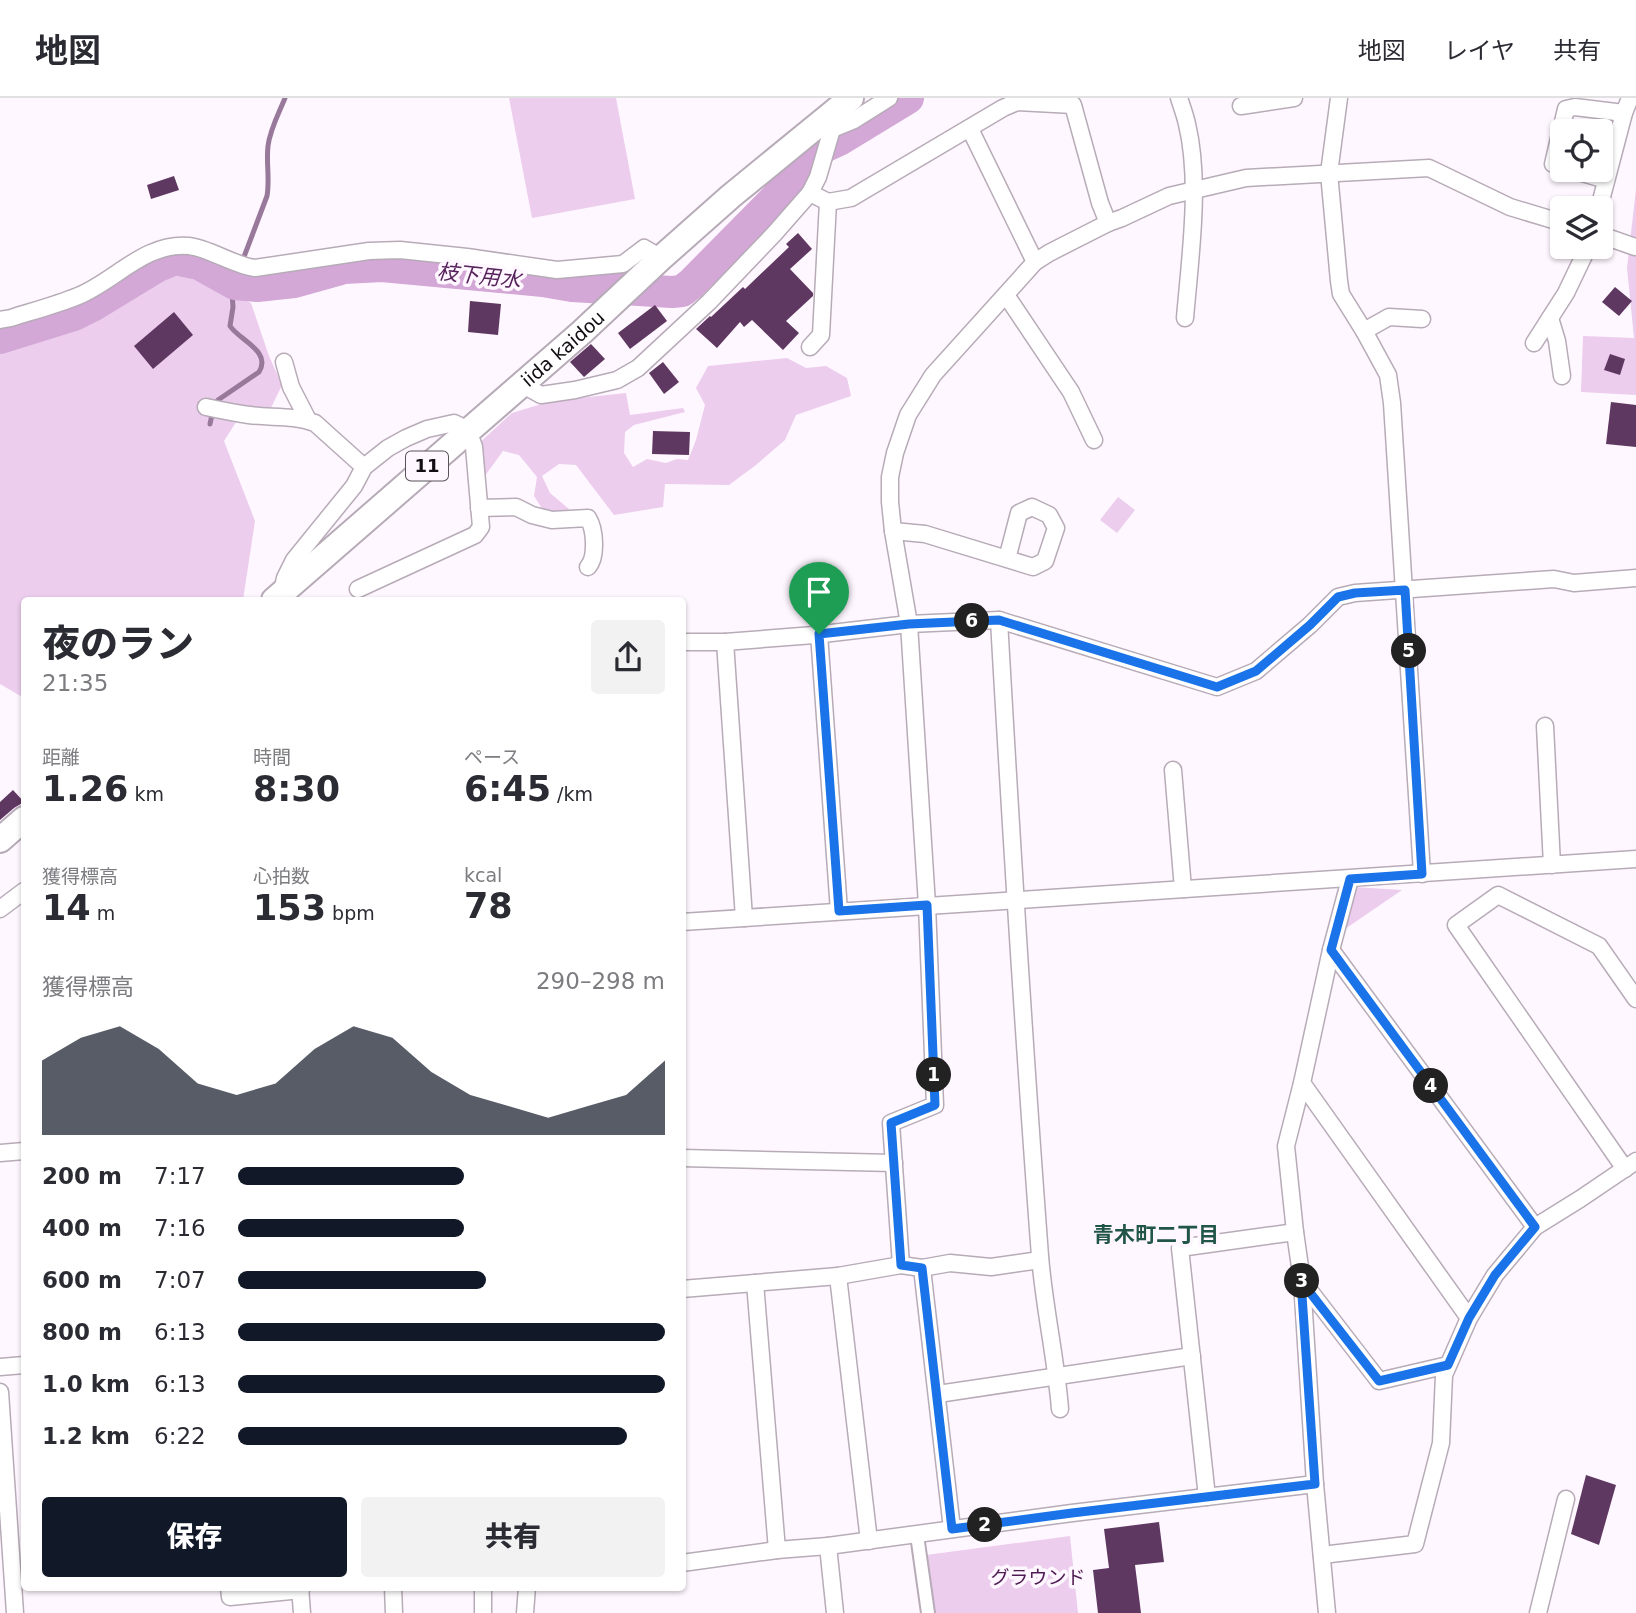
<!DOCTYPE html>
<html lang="ja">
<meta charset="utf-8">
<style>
:root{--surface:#fff;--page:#f2f2f3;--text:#2b2b33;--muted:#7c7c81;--line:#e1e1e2;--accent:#111827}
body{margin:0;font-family:"DejaVu Sans","Noto Sans JP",sans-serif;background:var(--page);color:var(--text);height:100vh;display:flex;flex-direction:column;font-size:26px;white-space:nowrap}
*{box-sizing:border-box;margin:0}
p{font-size:23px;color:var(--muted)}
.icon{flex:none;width:38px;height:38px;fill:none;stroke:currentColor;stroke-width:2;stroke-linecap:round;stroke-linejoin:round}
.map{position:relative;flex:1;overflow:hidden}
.sheet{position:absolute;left:21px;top:499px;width:665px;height:994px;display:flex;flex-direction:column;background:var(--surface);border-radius:7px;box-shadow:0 2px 5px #0004}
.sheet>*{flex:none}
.tools{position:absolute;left:1550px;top:21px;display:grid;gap:14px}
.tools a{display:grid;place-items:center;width:63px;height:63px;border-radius:7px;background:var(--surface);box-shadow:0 2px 5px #0004;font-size:35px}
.pin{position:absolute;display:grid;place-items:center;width:60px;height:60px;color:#fff;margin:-72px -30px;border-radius:50% 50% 50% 0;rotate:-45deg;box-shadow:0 0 7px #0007}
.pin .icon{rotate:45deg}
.km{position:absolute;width:35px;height:35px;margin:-18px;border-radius:50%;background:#222;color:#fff;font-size:19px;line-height:35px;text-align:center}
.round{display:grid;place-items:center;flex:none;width:74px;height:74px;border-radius:7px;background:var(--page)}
.overview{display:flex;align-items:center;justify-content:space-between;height:119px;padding:0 21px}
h1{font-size:38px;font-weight:800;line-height:52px}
.metrics{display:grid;grid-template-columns:repeat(3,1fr);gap:10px;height:119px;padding:7px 21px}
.metrics div{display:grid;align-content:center}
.metrics b{font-size:35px;font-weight:800}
.metrics small{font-size:19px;font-weight:400}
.metrics p{font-size:19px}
.chart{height:196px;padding:14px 21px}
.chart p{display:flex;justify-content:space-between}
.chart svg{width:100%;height:126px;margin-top:7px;fill:var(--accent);opacity:.7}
.button{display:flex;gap:14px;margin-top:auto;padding:14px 21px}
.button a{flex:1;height:80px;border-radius:7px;background:var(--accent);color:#fff;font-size:28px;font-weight:800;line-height:80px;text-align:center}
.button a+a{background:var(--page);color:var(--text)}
ul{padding:0 21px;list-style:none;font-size:23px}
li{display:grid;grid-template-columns:112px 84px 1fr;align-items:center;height:52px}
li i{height:18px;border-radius:9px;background:var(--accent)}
header{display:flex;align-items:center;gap:42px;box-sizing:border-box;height:98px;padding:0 35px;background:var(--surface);border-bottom:2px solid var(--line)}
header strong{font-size:33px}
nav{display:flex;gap:38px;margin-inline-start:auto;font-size:24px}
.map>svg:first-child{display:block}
.green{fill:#eccdee}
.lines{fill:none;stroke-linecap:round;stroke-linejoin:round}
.stream{stroke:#99799b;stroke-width:5}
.river{stroke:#d3a7d6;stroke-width:32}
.building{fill:#5e3860}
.pedestrian-casing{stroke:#b7abb8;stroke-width:16}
.minor-casing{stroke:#b7abb8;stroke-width:19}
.primary-casing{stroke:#b7abb8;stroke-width:28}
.pedestrian{stroke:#fff;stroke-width:12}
.minor{stroke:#fff;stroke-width:16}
.primary{stroke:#fff;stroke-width:24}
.route-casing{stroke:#fff;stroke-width:14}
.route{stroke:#1a73e8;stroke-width:9}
.labels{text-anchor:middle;stroke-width:7;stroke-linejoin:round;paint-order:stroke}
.shield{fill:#fff7ff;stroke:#585359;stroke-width:2}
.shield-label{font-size:18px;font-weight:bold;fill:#110d12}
.street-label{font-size:19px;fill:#110d12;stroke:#fff7ff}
.park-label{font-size:19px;fill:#4e1a52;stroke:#fff7ff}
.water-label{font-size:21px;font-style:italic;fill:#56225b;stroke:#fff7ff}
.neighbourhood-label{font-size:21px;font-weight:bold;fill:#215548;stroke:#fff7ff}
</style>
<header>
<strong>地図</strong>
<nav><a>地図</a><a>レイヤ</a><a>共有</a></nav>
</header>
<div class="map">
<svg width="1636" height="1515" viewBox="0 0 1636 1515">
<rect width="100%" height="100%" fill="#fff7ff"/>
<g class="green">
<path d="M509 0H616L635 101 532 120Z"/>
<path d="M1636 91V297L1581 294 1583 238 1634 240 1627 170Z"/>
<path d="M178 165 200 171 225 193 251 205 269 258 282 287 270 312 238 321 224 343 255 423 243 502H24V600L0 586V250C17 248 53 237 68 229 105 209 138 178 178 165Z"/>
<path d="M787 260 806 270 826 268 847 280 851 298 796 317 785 342 756 367 729 387 665 386 663 409 614 417 576 367 559 366 542 378 550 395 569 411 566 419 545 415 534 398 537 379 519 357 503 353 479 386 477 347 512 315 551 303 626 295 630 317 683 310 685 314 634 327 625 334 624 355 633 369 647 361 666 365 677 361 688 362 696 342 705 307 696 290 708 268Z"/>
<path d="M1118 399 1135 412 1117 435 1100 422Z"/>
<path d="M1354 789 1402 792 1345 831Z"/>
<path d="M1070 1438 1078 1515H934L926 1457Z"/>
</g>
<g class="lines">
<path class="stream" d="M210 326 214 307 218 302 259 274C272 253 239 242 230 228L233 209 232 195 239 172 267 98C270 81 266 65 268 48 270 31 279 15 285 0"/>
<path class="river" d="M0 240 74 217 92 208 156 169 175 161 199 166 235 186 257 188 294 184 344 170 382 168 543 183 572 188 672 194 682 193 691 186 775 101 811 55 839 42 908 0"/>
</g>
<g class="building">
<path d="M174 78 179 92 151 101 147 87Z"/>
<path d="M798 135 812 151 790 171 813 195V198L786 223 799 235 783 252 752 222 744 229 740 224 717 250 696 231 710 218 711 219 743 189 745 191 789 149 786 146Z"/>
<path d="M1615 189 1632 203 1619 218 1602 204Z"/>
<path d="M470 203 501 206 498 237 468 234Z"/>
<path d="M655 207 667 223 630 251 618 235Z"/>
<path d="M174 214 193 237 153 271 134 248Z"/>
<path d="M591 246 605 261 584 279 570 264Z"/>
<path d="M1610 256 1625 261 1620 277 1604 272Z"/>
<path d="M663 264 679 284 664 296 649 275Z"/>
<path d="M1611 304 1636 307V349L1606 346Z"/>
<path d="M653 333 690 334 689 357 652 356Z"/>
<path d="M13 692 24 704 14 710 0 722V704Z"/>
<path d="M1586 1377 1616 1387 1599 1447 1571 1436Z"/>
<path d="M1159 1424 1164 1464 1135 1467 1141 1515H1098L1093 1472 1109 1470 1104 1431Z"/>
</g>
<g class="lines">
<defs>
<path id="pedestrian" d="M917 1437 928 1515"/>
<g id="minor">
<path d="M1179 0C1182 9 1185 17 1187 26 1201 84 1190 160 1185 220"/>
<path d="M1339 0 1329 75 1339 183 1341 196 1364 233 1388 277 1392 305 1422 776"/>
<path d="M1241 8 1294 0"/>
<path d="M832 31 854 22 889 0"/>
<path d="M970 31 1035 164"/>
<path d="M1563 69 1553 66 1566 11 1575 9 1624 15"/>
<path d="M1572 72 1606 82"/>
<path d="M810 95 828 104 851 100 1003 10 1017 4 1073 7 1100 105 1108 125 1049 155 1035 164 933 277 908 317 895 355 890 379V404L893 433 909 526 927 807 935 1007 891 1025 901 1167"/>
<path d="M1599 110 1624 15 1630 0"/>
<path d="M1108 125 1122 120 1169 98 1246 80 1429 70 1510 109 1563 125"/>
<path d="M1601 137 1635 149"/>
<path d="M1006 197 1071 294 1094 342"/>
<path d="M1550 220 1557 243 1562 278"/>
<path d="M0 222 11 220C33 213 56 207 78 198 115 183 145 144 189 148 209 150 235 168 255 170L369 153 400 152 467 159 557 172 623 166 644 150 661 160"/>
<path d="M1364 233 1389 219 1422 221"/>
<path d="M1534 245 1566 195 1588 149"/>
<path d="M810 249 821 237 828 104"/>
<path d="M284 264 291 289 308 322"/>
<path d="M521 286 541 297 575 292 617 282 638 270 709 204 774 136 810 95 818 79 832 31 825 21"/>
<path d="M206 309C220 312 235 315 249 317 272 320 293 317 315 325L364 369"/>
<path d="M479 410 516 409 532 417 552 422 588 420C595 431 597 459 588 469"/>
<path d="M893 433 925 436 1033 469 1045 463 1056 430 1049 417 1032 409 1019 415 1007 461"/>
<path d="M282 494 285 480 294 462 354 388 364 369 388 350 406 340 427 331 454 325 468 332 474 349 481 429 475 437 358 491"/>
<path d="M999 522C1011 734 1024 946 1040 1158 1044 1209 1056 1260 1060 1311"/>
<path d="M819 536 839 813"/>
<path d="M682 544H725"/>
<path d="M1545 628 1552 767"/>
<path d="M1173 672 1183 791"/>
<path d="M0 811 24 793"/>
<path d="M744 820 725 544 814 537 909 526 999 522 1217 589 1256 573 1310 527 1338 499 1355 495 1554 481 1574 485 1636 480"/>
<path d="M682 824C1000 803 1318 783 1636 761"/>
<path d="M1331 852 1535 1129"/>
<path d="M1302 985 1469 1220"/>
<path d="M0 1055 24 1053"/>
<path d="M682 1060 894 1065"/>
<path d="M1625 1071 1456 827 1498 797 1599 848 1636 901"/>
<path d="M922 1170 952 1431"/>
<path d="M838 1178 869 1443"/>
<path d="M1302 1183 1379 1283 1448 1267"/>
<path d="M755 1185 777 1452"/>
<path d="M682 1191 838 1178 901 1167 922 1170 950 1165 991 1169 1040 1162"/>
<path d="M0 1269 24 1267"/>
<path d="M0 1294 15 1515"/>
<path d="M938 1296 1192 1258"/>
<path d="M1207 1399 1180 1150 1295 1134"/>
<path d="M1322 1457 1415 1446 1441 1345 1444 1277 1469 1220 1495 1177 1535 1129 1580 1101 1636 1063"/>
<path d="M682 1465 777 1452 828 1448"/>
<path d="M229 1489 230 1499 301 1492"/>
<path d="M300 1489 302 1515"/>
<path d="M393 1489 394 1515"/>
<path d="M483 1489V1515"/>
<path d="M525 1515 527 1489"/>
<path d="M835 1515 828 1448 1072 1415 1315 1386"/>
<path d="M1327 1515 1315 1386 1302 1183 1295 1134 1286 1048 1302 985 1331 852 1350 781"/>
<path d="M1538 1515 1566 1401"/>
</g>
<g id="primary">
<path id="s1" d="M274 502 582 234 661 160 731 98 851 0"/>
<path d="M0 742 24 721"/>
</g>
</defs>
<use href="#pedestrian" class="pedestrian-casing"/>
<use href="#minor" class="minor-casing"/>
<use href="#primary" class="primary-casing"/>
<use href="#pedestrian" class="pedestrian"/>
<use href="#minor" class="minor"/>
<use href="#primary" class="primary"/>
</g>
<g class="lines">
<defs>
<path id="route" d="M1405 492 1422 776 1350 781 1331 852 1535 1129 1495 1177 1469 1220 1448 1267 1379 1283 1301 1183 1315 1386 1072 1415 952 1431 922 1170 901 1167 891 1025 935 1007 927 807 839 813 819 536 909 526 999 522 1217 589 1256 573 1310 527 1338 499 1355 495Z"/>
</defs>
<use href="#route" class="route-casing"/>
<use href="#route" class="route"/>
</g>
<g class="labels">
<rect class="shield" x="406" y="353.5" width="42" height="29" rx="5"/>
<g class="shield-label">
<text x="427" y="374">11</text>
</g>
<g class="street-label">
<text dy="7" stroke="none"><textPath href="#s1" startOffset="383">iida kaidou</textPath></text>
</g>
<g class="park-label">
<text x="1038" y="1486">グラウンド</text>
</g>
<g class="water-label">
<text transform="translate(479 178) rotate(6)" y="7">枝下用水</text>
</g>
<g class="neighbourhood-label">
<text x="1156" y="1144">青木町二丁目</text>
</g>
</g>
</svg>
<div class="tools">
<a><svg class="icon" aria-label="locate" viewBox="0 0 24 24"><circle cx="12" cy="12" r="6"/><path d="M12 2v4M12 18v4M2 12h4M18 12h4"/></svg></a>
<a><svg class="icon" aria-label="layers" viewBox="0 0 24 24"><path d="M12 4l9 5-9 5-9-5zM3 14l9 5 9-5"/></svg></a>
</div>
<div class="pin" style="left:819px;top:536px;background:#1e9e55"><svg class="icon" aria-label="arrive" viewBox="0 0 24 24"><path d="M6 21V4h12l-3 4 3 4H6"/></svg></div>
<b class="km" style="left:934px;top:977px">1</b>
<b class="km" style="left:985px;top:1427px">2</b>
<b class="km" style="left:1302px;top:1183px">3</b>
<b class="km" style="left:1431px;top:988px">4</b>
<b class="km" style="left:1409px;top:553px">5</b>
<b class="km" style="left:972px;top:523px">6</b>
<section class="sheet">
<div class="overview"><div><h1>夜のラン</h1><p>21:35</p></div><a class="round"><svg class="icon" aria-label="share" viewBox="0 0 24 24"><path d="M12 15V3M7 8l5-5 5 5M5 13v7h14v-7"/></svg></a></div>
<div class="metrics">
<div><p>距離</p><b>1.26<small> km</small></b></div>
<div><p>時間</p><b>8:30</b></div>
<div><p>ペース</p><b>6:45<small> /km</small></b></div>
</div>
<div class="metrics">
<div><p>獲得標高</p><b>14<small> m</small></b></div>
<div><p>心拍数</p><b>153<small> bpm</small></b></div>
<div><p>kcal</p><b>78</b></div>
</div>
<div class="chart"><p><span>獲得標高</span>290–298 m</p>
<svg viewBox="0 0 160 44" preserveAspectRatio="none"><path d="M0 44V18L10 10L20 6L30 14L40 26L50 30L60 26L70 14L80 6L90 10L100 22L110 30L120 34L130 38L140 34L150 30L160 18V44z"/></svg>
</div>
<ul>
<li><b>200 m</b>7:17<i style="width:53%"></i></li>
<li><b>400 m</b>7:16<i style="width:53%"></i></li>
<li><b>600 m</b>7:07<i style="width:58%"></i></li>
<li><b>800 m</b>6:13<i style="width:100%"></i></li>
<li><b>1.0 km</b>6:13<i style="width:100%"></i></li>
<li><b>1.2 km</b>6:22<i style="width:91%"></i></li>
</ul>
<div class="button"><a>保存</a><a>共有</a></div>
</section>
</div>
